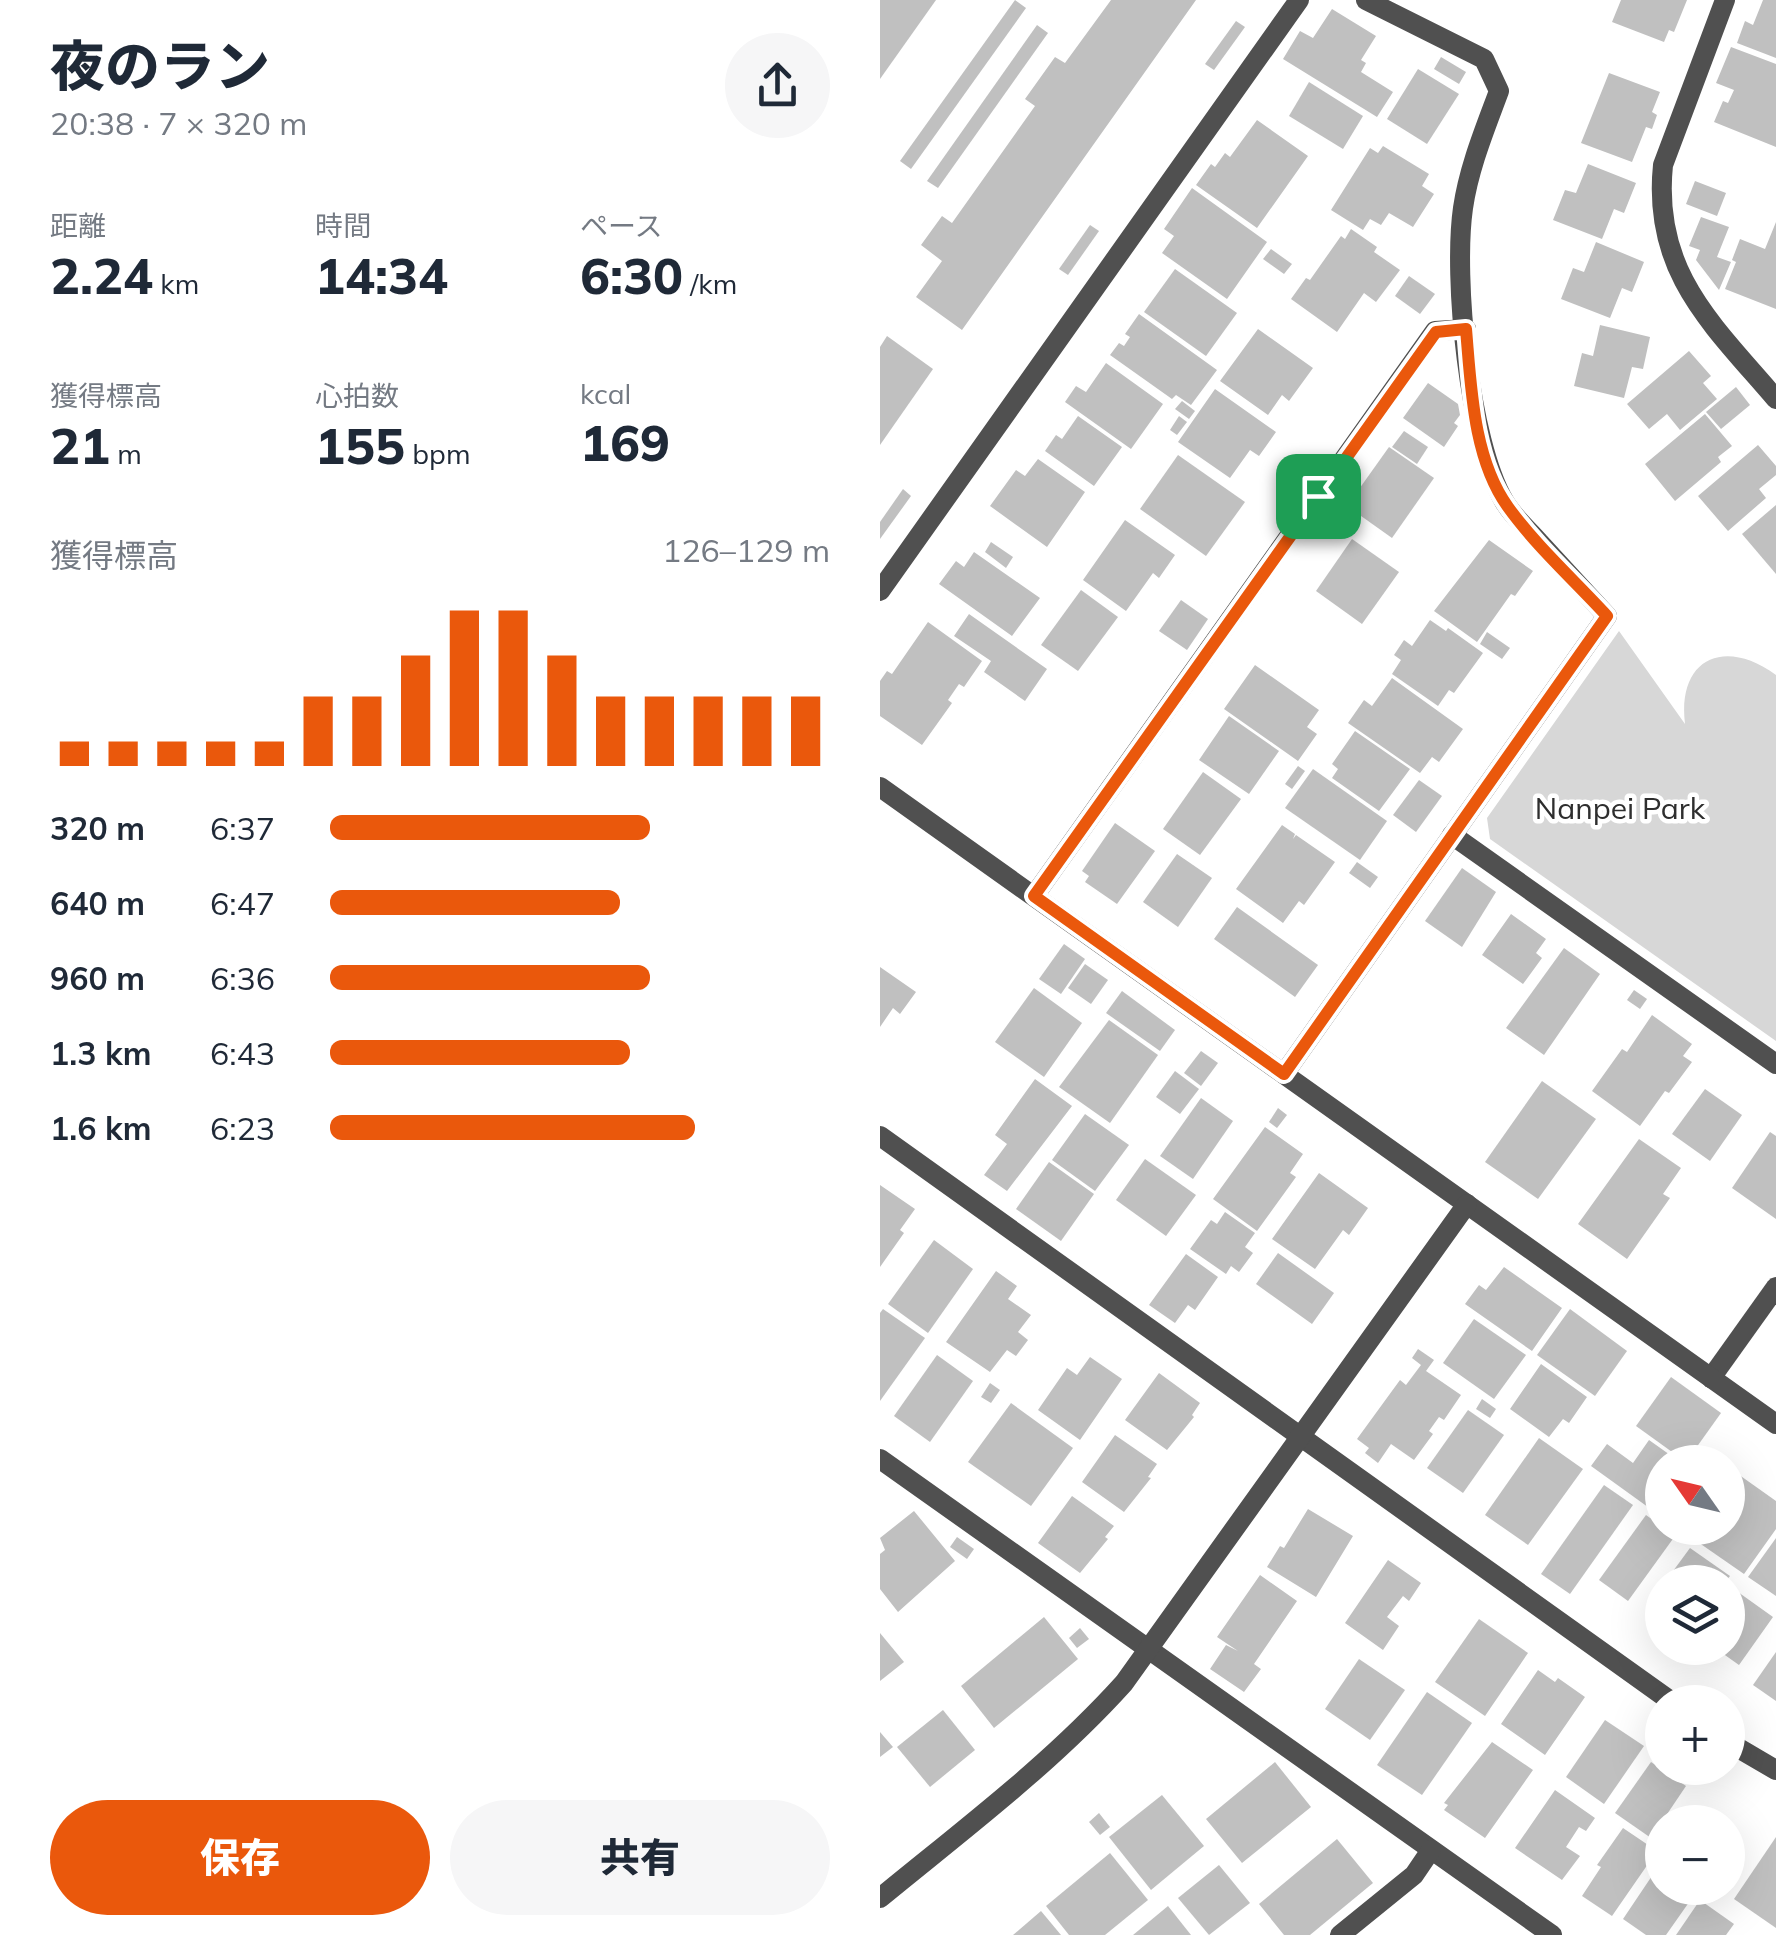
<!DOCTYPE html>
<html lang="ja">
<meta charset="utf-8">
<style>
:root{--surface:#fff;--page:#f6f6f7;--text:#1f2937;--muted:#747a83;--accent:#ea580c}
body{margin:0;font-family:Mulish,"Noto Sans JP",sans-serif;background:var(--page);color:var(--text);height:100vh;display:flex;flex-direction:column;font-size:38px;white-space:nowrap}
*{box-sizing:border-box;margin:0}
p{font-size:32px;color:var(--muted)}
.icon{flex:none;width:55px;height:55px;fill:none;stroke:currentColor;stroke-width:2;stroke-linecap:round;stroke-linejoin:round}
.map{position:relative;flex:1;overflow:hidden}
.side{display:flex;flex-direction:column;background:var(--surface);width:880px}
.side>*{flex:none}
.needle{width:65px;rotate:304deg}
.buttons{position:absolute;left:765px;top:1445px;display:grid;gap:20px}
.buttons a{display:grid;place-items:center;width:100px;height:100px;border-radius:50%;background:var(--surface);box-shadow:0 10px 40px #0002;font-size:50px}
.pin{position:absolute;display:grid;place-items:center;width:85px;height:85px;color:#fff;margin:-42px;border-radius:20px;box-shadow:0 5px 15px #0006}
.round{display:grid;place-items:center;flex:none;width:105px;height:105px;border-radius:52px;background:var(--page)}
.head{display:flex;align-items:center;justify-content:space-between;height:170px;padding:0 50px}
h1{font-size:55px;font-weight:800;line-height:75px}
.figures{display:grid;grid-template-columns:repeat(3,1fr);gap:15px;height:170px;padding:10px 50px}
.figures div{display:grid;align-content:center}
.figures b{font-size:50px;font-weight:800}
.figures small{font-size:28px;font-weight:400}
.figures p{font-size:28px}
.chart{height:280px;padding:20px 50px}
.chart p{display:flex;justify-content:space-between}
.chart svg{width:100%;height:180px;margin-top:10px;stroke:var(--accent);stroke-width:6}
.action{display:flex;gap:20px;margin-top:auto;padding:20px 50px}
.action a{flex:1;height:115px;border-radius:60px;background:var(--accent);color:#fff;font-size:40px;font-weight:800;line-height:115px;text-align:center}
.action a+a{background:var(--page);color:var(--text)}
ul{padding:0 50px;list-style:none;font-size:32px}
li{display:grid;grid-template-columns:160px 120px 1fr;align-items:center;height:75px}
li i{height:25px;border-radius:12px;background:var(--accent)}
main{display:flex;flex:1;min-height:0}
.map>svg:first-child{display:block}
.green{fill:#d7d7d7}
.building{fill:#c0c0c0}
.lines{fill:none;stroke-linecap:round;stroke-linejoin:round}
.minor{stroke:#505050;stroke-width:20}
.tertiary{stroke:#505050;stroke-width:20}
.route-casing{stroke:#fff;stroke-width:20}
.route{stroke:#ea580c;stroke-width:12}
.labels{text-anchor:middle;stroke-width:9;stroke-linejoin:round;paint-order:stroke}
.park-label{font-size:30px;fill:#2e2e2e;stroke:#fff}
</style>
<main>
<section class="side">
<div class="head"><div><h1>夜のラン</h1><p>20:38 · 7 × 320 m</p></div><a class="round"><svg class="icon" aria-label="share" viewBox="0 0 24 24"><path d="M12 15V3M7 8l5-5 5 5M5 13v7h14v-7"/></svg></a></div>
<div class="figures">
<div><p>距離</p><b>2.24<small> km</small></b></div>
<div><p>時間</p><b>14:34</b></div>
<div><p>ペース</p><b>6:30<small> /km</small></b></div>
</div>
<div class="figures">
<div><p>獲得標高</p><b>21<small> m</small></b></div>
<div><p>心拍数</p><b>155<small> bpm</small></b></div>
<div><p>kcal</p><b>169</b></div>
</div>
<div class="chart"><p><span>獲得標高</span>126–129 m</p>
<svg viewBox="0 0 160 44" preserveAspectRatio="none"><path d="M5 44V38M15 44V38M25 44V38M35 44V38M45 44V38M55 44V27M65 44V27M75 44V17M85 44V6M95 44V6M105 44V17M115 44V27M125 44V27M135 44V27M145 44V27M155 44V27"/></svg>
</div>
<ul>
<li><b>320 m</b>6:37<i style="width:64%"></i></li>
<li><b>640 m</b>6:47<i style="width:58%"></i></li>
<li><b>960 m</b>6:36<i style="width:64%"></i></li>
<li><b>1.3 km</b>6:43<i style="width:60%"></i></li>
<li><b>1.6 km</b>6:23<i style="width:73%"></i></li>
</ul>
<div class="action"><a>保存</a><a>共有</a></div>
</section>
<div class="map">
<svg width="896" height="1935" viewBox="0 0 896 1935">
<rect width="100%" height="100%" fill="#fff"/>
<path class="green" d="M739 631 805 724C797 659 844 637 896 675V1041L610 839 607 818Z"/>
<g class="building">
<path d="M0 0H56L0 79Z"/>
<path d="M135 0 146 8 31 169 20 161Z"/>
<path d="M231 0H316L82 330 36 297 62 261 41 245 62 216 72 223 155 106 145 99 175 57 185 63Z"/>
<path d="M741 0H807L794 32 789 30 784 42 732 22Z"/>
<path d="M883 0H896V58L857 43 865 21 873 25Z"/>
<path d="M452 9 496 36 481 60 486 63 481 72 513 92 497 117 403 59 420 31 433 38Z"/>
<path d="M356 21 365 27 334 70 325 64Z"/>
<path d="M157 25 168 33 58 188 47 181Z"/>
<path d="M851 47 896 64V147L834 122 843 101 848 103 854 90 836 83Z"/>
<path d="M561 57 586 72 579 84 554 69Z"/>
<path d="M538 69 579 94 547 144 507 119Z"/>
<path d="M729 73 780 92 772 112 777 115 772 129 766 127 752 162 701 143Z"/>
<path d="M429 82 483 116 463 149 409 116Z"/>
<path d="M377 120 428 156 377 228 316 185 331 164 335 167 345 153 350 157Z"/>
<path d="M503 146 549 174 542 186 554 194 533 227 509 213 501 225 490 219 483 230 451 210 490 148 498 153Z"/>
<path d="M708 164 756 183 744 213 734 209 722 239 673 220 685 190 696 193Z"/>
<path d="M815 181 846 193 837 216 806 204Z"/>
<path d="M312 188 387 242 347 299 282 253 294 236 284 229Z"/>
<path d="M821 217 849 227 837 257 851 262 839 290 816 260 820 250 809 246Z"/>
<path d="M896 222V309L845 289 856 262 852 260 860 239 885 249Z"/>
<path d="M210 225 219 231 188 275 179 269Z"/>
<path d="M471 229 497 247 494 252 520 270 496 302 484 293 457 332 411 299 426 278 430 280 461 236 465 239Z"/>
<path d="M716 242 764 262 752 292 742 288 730 318 681 299 693 268 704 272Z"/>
<path d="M391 249 412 264 404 274 383 259Z"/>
<path d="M295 269 357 313 326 356 264 312Z"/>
<path d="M529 276 555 294 540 314 515 296Z"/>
<path d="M259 314 337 370 311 405 296 395 292 399 230 355 239 343 244 346 250 337 245 334Z"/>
<path d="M720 325 770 337 763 369 752 367 744 398 694 386 702 353 713 356Z"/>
<path d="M378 329 433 368 409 401 402 395 388 415 340 381Z"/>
<path d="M7 336 53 369 0 445V347Z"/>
<path d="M809 351 831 376 823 383 837 399 800 430 787 414 769 429 747 404Z"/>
<path d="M226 363 283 404 251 449 185 402 196 386 206 392Z"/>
<path d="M548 383 578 404 580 415 574 423 578 426 564 447 523 418Z"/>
<path d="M856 387 870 405 841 429 826 412Z"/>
<path d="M335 389 396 432 379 456 370 450 350 478 298 442Z"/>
<path d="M302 401 315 411 309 419 295 409Z"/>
<path d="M825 414 852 446 838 457 841 462 795 501 765 464Z"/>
<path d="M198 416 242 447 214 486 165 451 176 435 182 439Z"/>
<path d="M299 416 307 422 297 435 290 430Z"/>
<path d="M524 431 548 447 537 464 512 447Z"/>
<path d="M878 445 896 466V475L879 489 886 498 848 531 818 496Z"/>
<path d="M509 447 554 478 512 538 467 506Z"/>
<path d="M298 455 365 502 326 556 260 509Z"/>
<path d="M158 459 205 492 167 547 110 506 136 470 145 476Z"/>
<path d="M23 489 31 496 0 539V522Z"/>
<path d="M896 505V574L862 534Z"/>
<path d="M245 520 295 555 279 578 273 573 246 611 203 580Z"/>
<path d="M472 539 519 572 482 624 436 591Z"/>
<path d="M609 540 653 571 635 596 631 594 597 642 554 611Z"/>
<path d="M111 542 133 557 126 568 105 552Z"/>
<path d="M94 552 160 598 132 636 59 584 76 561 84 567Z"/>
<path d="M201 590 238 617 198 671 161 645Z"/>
<path d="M301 600 328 619 307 650 279 631Z"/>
<path d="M89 614 167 669 145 701 104 672 111 661 74 636Z"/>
<path d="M550 620 566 631 568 628 603 653 574 693 569 690 558 706 512 674 521 660 514 655 524 640 532 646Z"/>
<path d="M48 622 102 661 84 687 79 684 68 700 72 703 42 745 0 716V681L7 671 12 674Z"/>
<path d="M607 632 630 648 622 659 600 644Z"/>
<path d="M375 665 439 710 427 727 437 734 418 761 344 709Z"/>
<path d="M512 678 583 729 559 762 552 757 540 773 468 723 484 700 492 706Z"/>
<path d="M349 716 399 751 369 794 319 760Z"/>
<path d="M475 731 530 769 499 811 452 778 458 769 452 764Z"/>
<path d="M418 766 425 771 412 789 405 784Z"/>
<path d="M433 769 507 821 480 860 405 808Z"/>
<path d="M323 772 361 799 320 855 283 829Z"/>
<path d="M539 780 562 796 536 832 513 815Z"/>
<path d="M235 823 275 851 237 904 205 882 209 876 202 871Z"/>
<path d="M402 825 415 834 413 839 416 835 455 862 424 905 419 901 403 923 356 889Z"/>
<path d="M297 854 332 878 298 927 263 902Z"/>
<path d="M477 862 498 877 490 888 469 873Z"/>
<path d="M582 868 616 892 582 947 545 921Z"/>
<path d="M357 907 438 965 415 997 334 939Z"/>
<path d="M631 914 666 939 656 953 662 958 643 984 602 955Z"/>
<path d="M184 944 205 959 181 994 159 979Z"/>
<path d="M684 948 720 974 664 1055 626 1028Z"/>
<path d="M205 964 228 980 211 1004 188 988Z"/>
<path d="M0 967 36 992 20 1014 13 1008 0 1027Z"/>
<path d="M154 988 202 1023 164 1077 115 1042Z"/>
<path d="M754 990 767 999 760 1009 747 1000Z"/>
<path d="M242 991 295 1030 280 1051 226 1013Z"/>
<path d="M772 1015 812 1044 803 1056 812 1062 789 1093 785 1091 760 1126 712 1091 742 1049 747 1052Z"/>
<path d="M229 1020 278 1055 230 1123 179 1087Z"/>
<path d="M321 1051 338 1063 321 1086 304 1073Z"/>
<path d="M295 1071 319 1089 300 1114 276 1097Z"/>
<path d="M155 1079 192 1106 127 1191 104 1175 127 1144 115 1135Z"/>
<path d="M662 1081 716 1119 658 1199 605 1162Z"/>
<path d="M825 1089 862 1115 830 1161 792 1134Z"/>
<path d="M321 1098 353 1121 313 1179 280 1156Z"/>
<path d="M398 1108 407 1115 397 1128 389 1122Z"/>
<path d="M205 1114 249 1145 215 1191 172 1160Z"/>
<path d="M385 1127 423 1154 410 1173 416 1177 377 1231 333 1199Z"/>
<path d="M890 1132 896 1136V1219L852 1188Z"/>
<path d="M759 1139 801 1168 783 1194 790 1198 747 1259 698 1224Z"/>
<path d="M265 1159 316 1195 286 1236 236 1200Z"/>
<path d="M169 1162 214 1194 181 1241 136 1209Z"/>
<path d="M439 1173 488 1208 469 1235 463 1230 435 1269 392 1239Z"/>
<path d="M0 1185 35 1209 20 1230 24 1233 0 1267Z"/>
<path d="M345 1212 375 1233 365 1247 373 1253 359 1272 351 1266 346 1274 310 1249 331 1220 337 1224Z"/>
<path d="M54 1240 93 1269 48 1333 8 1304Z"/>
<path d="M398 1253 454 1293 432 1324 376 1284Z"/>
<path d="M306 1254 338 1277 315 1310 308 1305 295 1323 269 1305Z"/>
<path d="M624 1267 682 1308 652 1351 585 1304 599 1285 606 1290Z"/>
<path d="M116 1271 137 1286 128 1299 151 1315 138 1332 148 1340 136 1356 127 1350 110 1372 66 1342Z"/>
<path d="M3 1309 45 1338 0 1401V1313Z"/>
<path d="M690 1309 747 1351 715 1396 657 1355Z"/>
<path d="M594 1319 646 1355 614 1399 563 1363Z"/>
<path d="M538 1349 554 1360 546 1371 581 1395 564 1420 559 1417 549 1431 553 1434 534 1460 511 1444 498 1463 485 1453 489 1448 477 1439 520 1380 526 1385 541 1365 532 1358Z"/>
<path d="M57 1355 93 1381 50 1442 14 1416Z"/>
<path d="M210 1357 242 1379 200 1440 158 1410 187 1368 197 1375Z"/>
<path d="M661 1364 707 1397 689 1423 683 1419 669 1437 630 1409Z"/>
<path d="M279 1373 320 1403 312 1415 314 1417 287 1450 245 1420Z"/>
<path d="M791 1377 841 1413 806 1462 756 1426Z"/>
<path d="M110 1383 120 1390 111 1403 101 1397Z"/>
<path d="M602 1399 616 1409 610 1418 596 1409Z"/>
<path d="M131 1403 193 1448 151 1506 88 1462Z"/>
<path d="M588 1410 624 1435 583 1493 547 1468Z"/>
<path d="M235 1435 277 1464 268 1477 271 1478 244 1512 202 1482Z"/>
<path d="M659 1438 703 1469 648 1545 605 1515Z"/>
<path d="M769 1440 800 1462H782V1510L779 1515 711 1466 727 1444 753 1463Z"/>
<path d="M848 1467 896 1501V1529L864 1574 802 1531 805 1528H848Z"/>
<path d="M724 1485 753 1505 690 1594 661 1574Z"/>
<path d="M192 1496 234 1526 225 1537 228 1539 200 1573 158 1543Z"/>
<path d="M428 1509 473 1536 436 1597 387 1567 400 1546 404 1548Z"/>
<path d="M34 1511 75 1561 18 1612 0 1589V1554L5 1550 0 1538Z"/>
<path d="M766 1515 795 1536 748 1601 719 1580Z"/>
<path d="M77 1537 94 1549 87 1559 70 1547Z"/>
<path d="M896 1538V1596L868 1577Z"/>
<path d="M810 1548 850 1576 845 1582H785Z"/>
<path d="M508 1560 541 1583 529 1601 523 1596 507 1617 519 1626 503 1650 465 1623Z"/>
<path d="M380 1575 417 1601 374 1664 381 1669 364 1692 330 1669 346 1645 358 1651 337 1637Z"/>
<path d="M782 1586V1613L770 1604Z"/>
<path d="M851 1587 893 1617 859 1665 835 1648H848V1592Z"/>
<path d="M164 1617 198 1659 114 1728 81 1686Z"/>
<path d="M599 1619 648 1653 605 1716 555 1682Z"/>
<path d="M200 1628 209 1639 197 1648 189 1638Z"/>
<path d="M0 1633 24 1662 0 1681Z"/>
<path d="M896 1652V1701L873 1685Z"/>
<path d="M479 1659 525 1690 490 1740 445 1709Z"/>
<path d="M658 1670 675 1682 678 1678 705 1697 665 1755 621 1724Z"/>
<path d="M547 1692 592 1723 542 1795 497 1765Z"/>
<path d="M63 1710 95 1750 50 1787 17 1747Z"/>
<path d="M725 1720 764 1746 724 1804 686 1777Z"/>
<path d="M0 1732 13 1747 0 1757Z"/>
<path d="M612 1742 653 1770 605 1838 564 1810 568 1805 564 1803Z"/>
<path d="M395 1762 431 1807 362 1863 326 1819Z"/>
<path d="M771 1762 806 1786 771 1838 735 1813Z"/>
<path d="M675 1790 715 1818 706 1831 699 1827 686 1847 700 1856 682 1880 635 1848Z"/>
<path d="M282 1795 324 1846 271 1890 229 1837Z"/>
<path d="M219 1813 230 1827 220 1835 209 1822Z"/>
<path d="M743 1828 777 1851 732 1916 702 1896 721 1867 717 1865Z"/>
<path d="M896 1837V1928L854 1899Z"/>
<path d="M457 1839 493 1883 430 1935H404L379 1904Z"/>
<path d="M230 1853 268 1900 225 1935H189L166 1906Z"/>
<path d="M782 1861V1888H819L786 1935H766L743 1919Z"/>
<path d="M339 1865 370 1903 329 1935 298 1898Z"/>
<path d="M820 1900 854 1924 846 1935H796Z"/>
<path d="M288 1906 311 1935H253Z"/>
<path d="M161 1911 181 1935H133Z"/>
</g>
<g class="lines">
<g class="minor">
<path d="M845 0 783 165C772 272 832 324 896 399"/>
<path d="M0 591 419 0"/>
<path d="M572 835 896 1064"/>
<path d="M154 896 555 331 586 329"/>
<path d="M404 1074 727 616C704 591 682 567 659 542 648 529 633 517 624 501 589 441 573 278 583 208 589 167 605 129 619 91L604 59 486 0"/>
<path d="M0 1136 792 1702"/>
<path d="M831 1378 896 1287"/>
<path d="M0 1459 672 1935"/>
<path d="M848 1742 896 1770"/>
<path d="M460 1935 534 1875 551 1850"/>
</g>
<g class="tertiary">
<path d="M0 787 896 1424"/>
<path d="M0 1898C84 1829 171 1764 244 1683L587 1204"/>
</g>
</g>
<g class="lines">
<defs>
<path id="route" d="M586 329C591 386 593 459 628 507 656 546 694 580 727 616L404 1074 154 896 556 332Z"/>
</defs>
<use href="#route" class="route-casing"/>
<use href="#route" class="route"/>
</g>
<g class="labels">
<g class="park-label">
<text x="740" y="819">Nanpei Park</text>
</g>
</g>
</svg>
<div class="buttons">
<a><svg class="needle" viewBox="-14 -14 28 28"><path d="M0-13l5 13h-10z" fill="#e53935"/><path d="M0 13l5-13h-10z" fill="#747a83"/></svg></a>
<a><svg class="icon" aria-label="layers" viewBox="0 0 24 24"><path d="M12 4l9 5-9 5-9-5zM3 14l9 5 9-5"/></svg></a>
<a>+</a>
<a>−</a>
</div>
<div class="pin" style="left:438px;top:496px;background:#1e9e55"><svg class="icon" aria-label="arrive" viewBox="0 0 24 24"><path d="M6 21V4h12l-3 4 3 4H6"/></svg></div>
</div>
</main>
